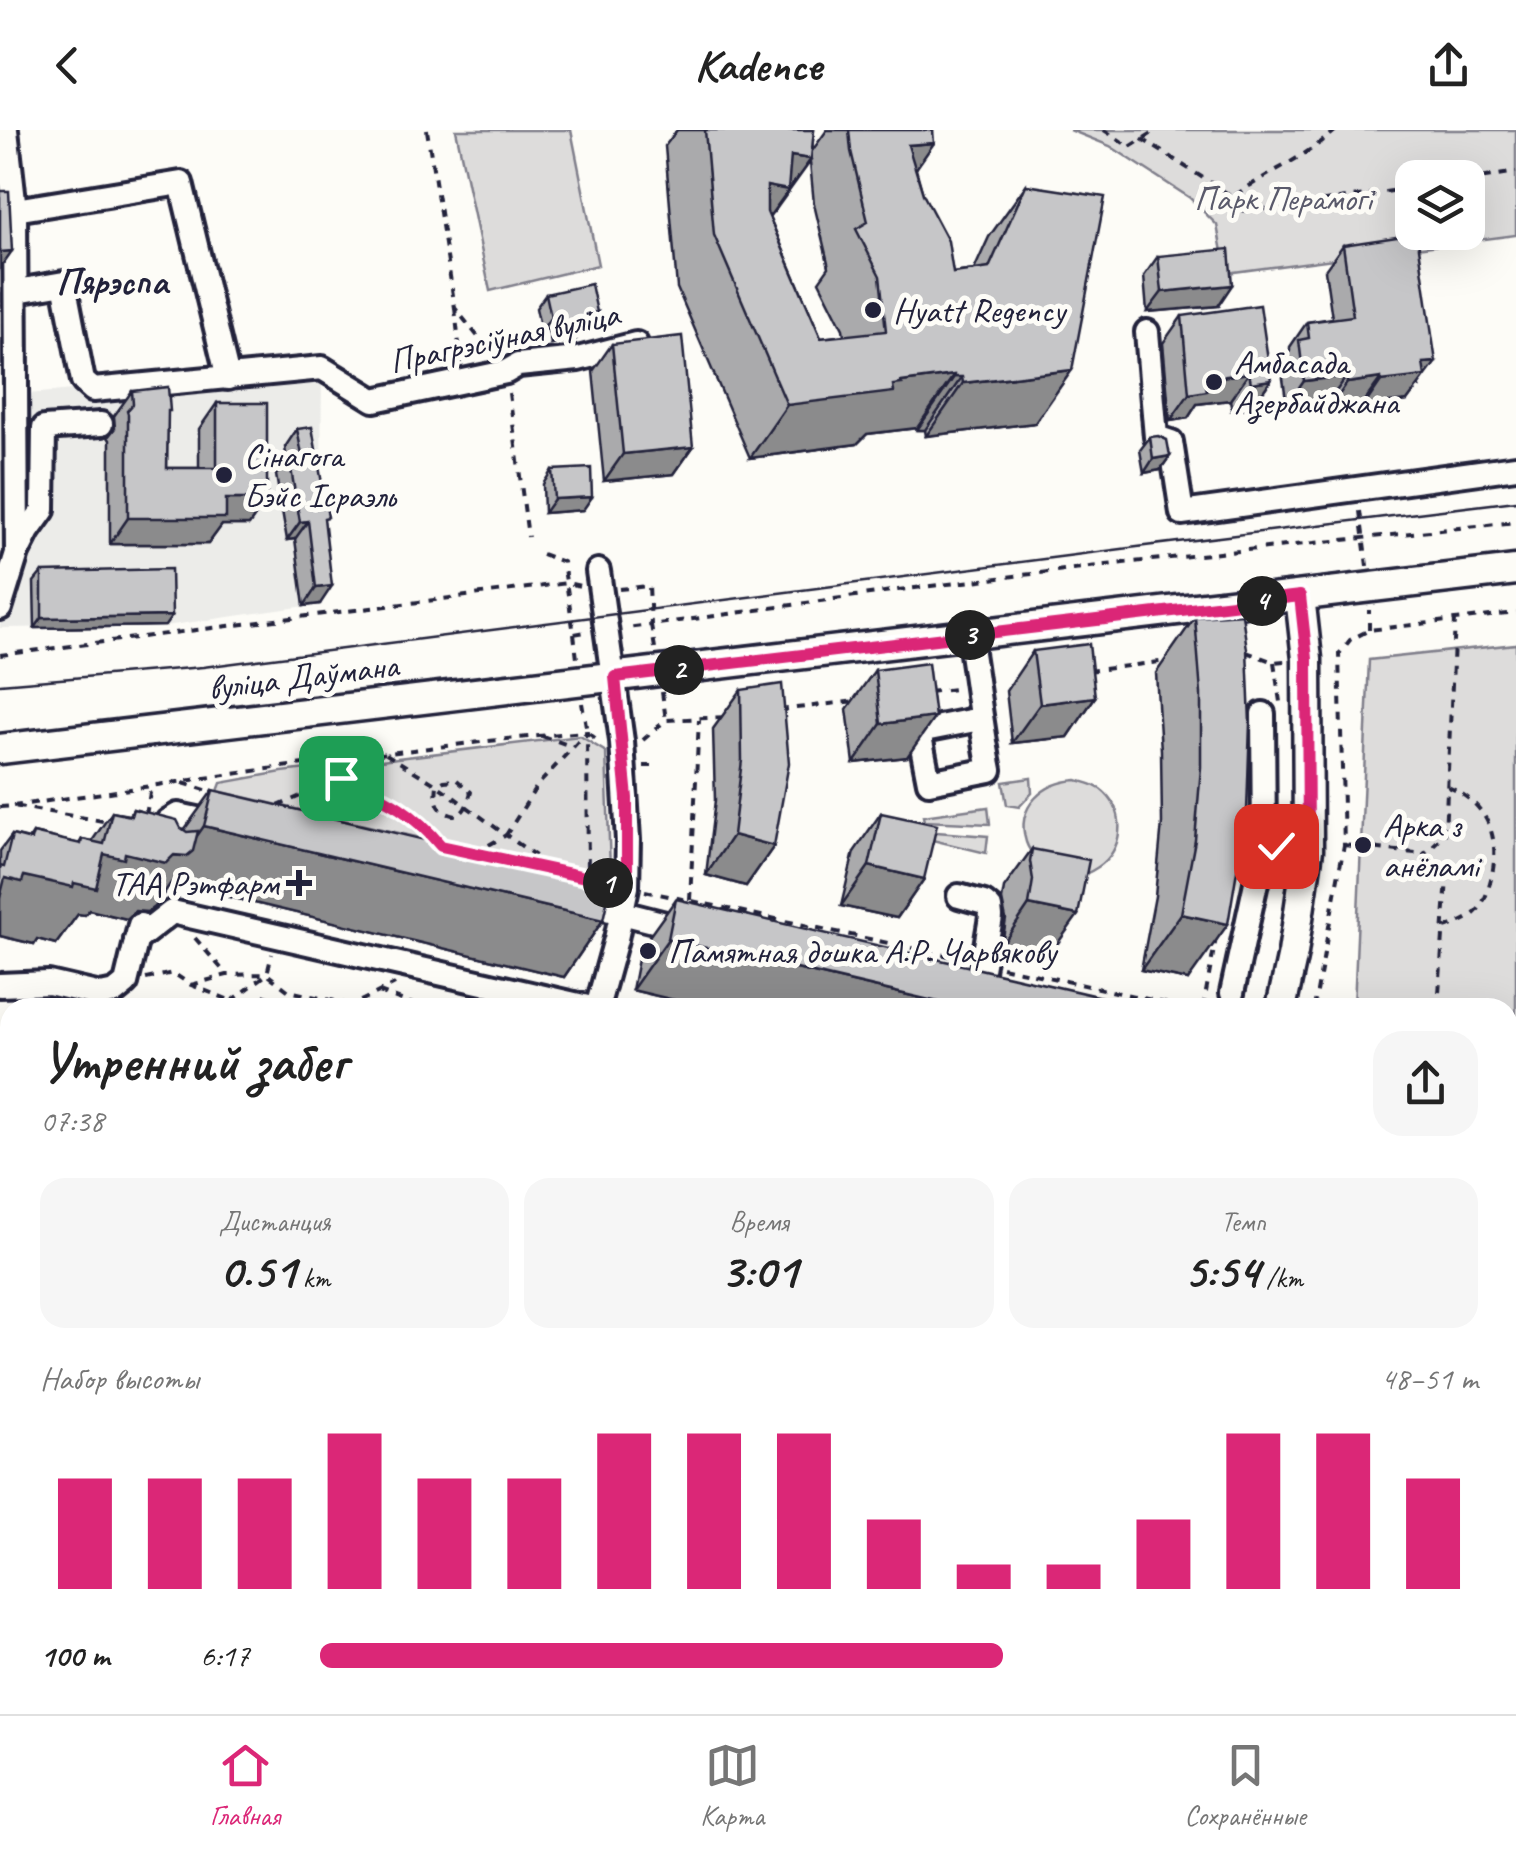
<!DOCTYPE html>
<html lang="ru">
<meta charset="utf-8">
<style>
:root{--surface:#fff;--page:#f6f6f6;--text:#222;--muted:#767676;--line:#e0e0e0;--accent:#db2777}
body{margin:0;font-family:Caveat,sans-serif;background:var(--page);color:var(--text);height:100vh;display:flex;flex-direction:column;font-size:38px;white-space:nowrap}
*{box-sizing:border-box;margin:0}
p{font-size:32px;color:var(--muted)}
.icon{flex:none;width:55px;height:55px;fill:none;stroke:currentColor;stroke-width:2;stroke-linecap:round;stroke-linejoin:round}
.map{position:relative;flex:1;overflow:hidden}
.drawer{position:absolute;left:0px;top:868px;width:1518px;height:718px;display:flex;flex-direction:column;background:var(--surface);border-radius:30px 30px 0 0;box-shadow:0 10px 40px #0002}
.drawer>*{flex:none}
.buttons{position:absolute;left:1395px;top:30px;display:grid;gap:20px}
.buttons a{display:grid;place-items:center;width:90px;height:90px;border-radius:20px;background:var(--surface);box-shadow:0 10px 40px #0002;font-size:50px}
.pin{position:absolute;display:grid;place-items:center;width:85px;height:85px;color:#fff;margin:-42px;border-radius:20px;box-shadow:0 5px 15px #0006}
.km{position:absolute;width:50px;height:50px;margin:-25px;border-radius:50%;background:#222;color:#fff;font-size:28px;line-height:50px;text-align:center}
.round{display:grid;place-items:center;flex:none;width:105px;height:105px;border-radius:30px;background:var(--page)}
.summary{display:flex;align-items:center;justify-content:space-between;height:170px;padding:0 40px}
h1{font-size:55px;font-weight:700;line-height:75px}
.stats{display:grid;grid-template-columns:repeat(3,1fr);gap:15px;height:170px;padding:10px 40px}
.stats div{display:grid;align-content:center;border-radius:25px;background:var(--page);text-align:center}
.stats b{font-size:50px;font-weight:700}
.stats small{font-size:28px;font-weight:400}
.stats p{font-size:28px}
.chart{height:280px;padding:20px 40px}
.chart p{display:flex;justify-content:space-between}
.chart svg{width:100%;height:180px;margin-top:10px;stroke:var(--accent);stroke-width:6}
ul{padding:0 40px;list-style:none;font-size:32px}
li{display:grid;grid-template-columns:160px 120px 1fr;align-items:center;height:75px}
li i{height:25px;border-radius:12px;background:var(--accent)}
header{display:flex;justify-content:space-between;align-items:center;height:130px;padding:0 40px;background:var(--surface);font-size:45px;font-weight:700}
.menu{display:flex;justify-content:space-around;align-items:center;height:140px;border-top:2px solid var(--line);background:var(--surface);font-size:28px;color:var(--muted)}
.menu a{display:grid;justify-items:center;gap:5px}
.menu .on{color:var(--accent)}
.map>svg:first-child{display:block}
.built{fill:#ecece9}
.green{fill:#dddcdb;stroke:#807f8b;stroke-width:2.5;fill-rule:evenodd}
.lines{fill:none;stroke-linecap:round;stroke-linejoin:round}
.minor-casing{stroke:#22223b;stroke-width:30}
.major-casing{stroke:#22223b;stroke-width:35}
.path{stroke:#22223b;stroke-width:4;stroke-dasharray:8 8;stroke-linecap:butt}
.minor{stroke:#fdfcf7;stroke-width:22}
.major{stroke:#fdfcf7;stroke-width:28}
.tram{stroke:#22223b;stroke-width:2.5}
.wall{fill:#aaaaac;stroke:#22223b;stroke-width:2.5;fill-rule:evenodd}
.shaded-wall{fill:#8b8b8c;stroke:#22223b;stroke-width:2.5}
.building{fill:#c6c6c8;stroke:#22223b;stroke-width:2.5}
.route-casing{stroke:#fff;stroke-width:20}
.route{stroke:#db2777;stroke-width:12}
.poi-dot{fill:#22223b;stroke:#fdfcf7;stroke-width:4}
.labels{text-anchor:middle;stroke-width:10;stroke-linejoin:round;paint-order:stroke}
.park-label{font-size:35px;fill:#5a5a6b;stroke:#fdfcf7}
.poi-label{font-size:35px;fill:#22223b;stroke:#fdfcf7;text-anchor:start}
.street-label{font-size:35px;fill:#22223b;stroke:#fdfcf7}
.neighbourhood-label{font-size:38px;font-weight:bold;fill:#22223b;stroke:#fdfcf7}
</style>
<header><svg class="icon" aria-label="back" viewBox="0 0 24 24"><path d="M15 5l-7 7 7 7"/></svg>Kadence<svg class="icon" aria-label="share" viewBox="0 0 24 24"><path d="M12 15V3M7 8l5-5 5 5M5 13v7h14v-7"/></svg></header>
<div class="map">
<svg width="1516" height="1584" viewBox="0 0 1516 1584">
<rect width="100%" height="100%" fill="#fdfcf7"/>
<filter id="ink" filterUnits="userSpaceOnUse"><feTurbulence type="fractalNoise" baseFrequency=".01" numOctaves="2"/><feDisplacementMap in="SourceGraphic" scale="20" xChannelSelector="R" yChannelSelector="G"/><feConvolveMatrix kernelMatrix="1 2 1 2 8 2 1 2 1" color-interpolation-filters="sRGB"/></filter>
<g filter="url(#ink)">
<g class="built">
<path d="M17 191V265L322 238 320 474 165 496 0 498V193Z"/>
<path d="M1508 1513 1516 1516V1584H1397L1401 1575H1508Z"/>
</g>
<g class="green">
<path d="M456 0H571L598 135 490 161Z"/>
<path d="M1070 0H1516V105L1226 143 1217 95 1190 68 1110 16ZM1412 48H1468V102H1412Z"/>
<path d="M1516 514V932L1508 930V878L1354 877 1369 530Z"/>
<path d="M580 606 606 622 610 740 602 750 218 661 221 653 282 642Z"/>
<path d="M1031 648 1032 663 1019 677 1007 675 1003 652Z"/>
<path d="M1077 650C1087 653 1097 655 1105 663 1127 684 1123 721 1098 737 1092 741 1083 746 1076 746 1070 745 1061 739 1055 736 1042 730 1031 727 1026 712 1015 676 1044 652 1077 650Z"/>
<path d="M988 677 990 694 924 691 923 686Z"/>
<path d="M923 701 988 706 986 723 924 708Z"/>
</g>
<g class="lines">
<defs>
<g id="minor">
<path d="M15 80 181 53 228 248"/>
<path d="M17 161 64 153 83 251 93 260 322 238 374 270 506 242 518 235 578 229 636 214"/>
<path d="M1147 202 1156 307 1171 312 1182 383 1516 337"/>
<path d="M19 419 28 401 43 380 44 298 101 294"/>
<path d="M0 478 17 423 15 80 6 0"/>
<path d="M969 505C977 550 981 595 990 640L929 652 919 601 980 589"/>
<path d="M159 711 168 691 178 685 221 694"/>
<path d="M1264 716 1308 720"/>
<path d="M959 766 984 773 990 778 991 787 977 869"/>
<path d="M579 772 689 800"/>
<path d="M136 810 172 782 592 878"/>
<path d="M0 855 49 853 101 865 115 862 126 853 140 795"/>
<path d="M1232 863 1264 716 1263 584"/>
<path d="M597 878 616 809 627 757 628 710 622 611 598 441"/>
<path d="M0 1101 10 1103"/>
<path d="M1508 1175 1516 1172"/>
<path d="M0 1301 10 1288"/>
<path d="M1508 1461 1516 1465"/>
<path d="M534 1575 545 1584"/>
<path d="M684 1575 688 1581 696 1584"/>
<path d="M812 1575 835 1584"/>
<path d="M1262 1584 1265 1575"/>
</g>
<g id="major">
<path d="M0 619 1516 440"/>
<path d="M1281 878 1293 823 1308 720 1307 529 1300 466"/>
<path d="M1508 1002 1516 1004"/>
<path d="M1021 1584 1025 1575"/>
</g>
</defs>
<use href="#minor" class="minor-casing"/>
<use href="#major" class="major-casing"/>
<g class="path">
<path d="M427 0 455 178 492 224"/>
<path d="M1104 0 1130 17 1157 0"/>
<path d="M1336 0C1305 28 1266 43 1233 67L1236 81 1279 78 1412 58"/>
<path d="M1142 9 1233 67"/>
<path d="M1468 50 1516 42"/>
<path d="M455 178 461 233"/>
<path d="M509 263 528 407"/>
<path d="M1360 381 1367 436"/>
<path d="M542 424 563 432 574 504 586 502"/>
<path d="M619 459 649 456 651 495 625 498"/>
<path d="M1369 500V480"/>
<path d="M574 504 577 529"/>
<path d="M655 518 651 495 898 460 1123 433 1516 392"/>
<path d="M1246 522 1274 532 1285 531"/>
<path d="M0 525 568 453 580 456"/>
<path d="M1274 532 1280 572"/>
<path d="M1088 541 1168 531"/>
<path d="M662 562 666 590"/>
<path d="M929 562 955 559"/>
<path d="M582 573 587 602 600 612"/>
<path d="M780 580 855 571"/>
<path d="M542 606 571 616"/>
<path d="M643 610 666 590 726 587"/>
<path d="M386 624 437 655 506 705 537 656 587 602"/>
<path d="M341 629V648"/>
<path d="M644 636H658"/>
<path d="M457 650 471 662C468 672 466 682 456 686 437 682 435 673 437 655L444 651Z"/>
<path d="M183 653 212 662"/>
<path d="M13 676C147 657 279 636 413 620 471 613 528 606 587 602L588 748"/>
<path d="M278 676 341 648 398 675 428 701 440 716"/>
<path d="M0 677 13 676 109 692"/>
<path d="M146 685 151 657"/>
<path d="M1344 715 1424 724"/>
<path d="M475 723 506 705 554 739"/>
<path d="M548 739 607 752"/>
<path d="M645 761 963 829"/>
<path d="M690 770 699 590"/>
<path d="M1445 798C1455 794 1466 791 1474 784 1481 778 1487 765 1489 756 1502 714 1492 675 1448 657"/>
<path d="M195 808 227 845"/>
<path d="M1002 837 1188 878"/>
<path d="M146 849 173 843 191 855 232 871 223 878"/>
<path d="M191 855 227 845 267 844 289 861 353 875"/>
<path d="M379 862 424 878"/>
<path d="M232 871 267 844 272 824"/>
<path d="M232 871 250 878"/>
<path d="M346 878 395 854"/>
<path d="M1203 878 1216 808"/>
<path d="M1314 878 1344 715 1339 524 1350 510 1369 500 1516 483"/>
<path d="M1438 878 1447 748 1424 724 1445 704 1455 490"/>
<path d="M0 912 10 915"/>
<path d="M1508 1036 1516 1039"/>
<path d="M1508 1227 1516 1207"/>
<path d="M2 1270 10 1257"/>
<path d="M1508 1311 1516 1310"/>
<path d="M0 1421 10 1417"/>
<path d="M1508 1424 1516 1428"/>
<path d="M1508 1500 1516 1504"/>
<path d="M218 1575 225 1584"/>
<path d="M564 1575 579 1584"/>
<path d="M628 1575 666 1579"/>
<path d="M950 1575 954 1584"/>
<path d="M1097 1575 1098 1584"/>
<path d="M149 1584 151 1575"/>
<path d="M969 1584 972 1575"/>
<path d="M1073 1584 1077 1575"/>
<path d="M1137 1584 1140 1575"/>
<path d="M1390 1584 1394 1575"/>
</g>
<use href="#minor" class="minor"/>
<use href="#major" class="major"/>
<path class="tram" d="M0 554 203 537 1145 416 1516 371"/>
</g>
<g class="wall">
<path d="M677 0H814L812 21 827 0H933L916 39 923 64 953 143 974 140 989 107 1026 55 1035 293 926 306 925 300H917V298L867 304 857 314 750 328 677 158 665 16ZM810 32 814 74 829 137 819 151 843 199 844 205 821 208 769 86 772 82H774Z"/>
<path d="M1343 115 1419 257H1417L1407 271 1364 276 1363 273 1330 278 1329 271 1287 276 1281 235 1290 221V217L1307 192 1332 188 1325 140Z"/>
<path d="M1158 126 1218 176 1147 182 1144 146Z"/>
<path d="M546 164 587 195 576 209 551 214 548 199 541 201 536 178Z"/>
<path d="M1182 186 1271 250 1252 277 1232 280 1230 270 1197 274 1188 288 1170 291 1163 213Z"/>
<path d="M612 214 693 317 674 344 604 351 593 241Z"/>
<path d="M132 261 167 284V338H199V299L217 273 267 369 249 395H222L208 414H110V310L108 307 115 298 114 286Z"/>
<path d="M297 299 324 392 320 474 304 476 295 409 287 410 276 345 287 331 285 317Z"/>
<path d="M1150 307 1170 326 1160 340 1144 343 1140 320Z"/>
<path d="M552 340 583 380 544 383 543 354Z"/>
<path d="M42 442 165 496 35 498 34 452Z"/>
<path d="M1195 487 1247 681 1188 850 1141 840 1155 766 1162 693 1161 620 1156 543Z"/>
<path d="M1033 521 1095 567 1068 607 1012 613 1006 561Z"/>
<path d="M875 540 907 627 854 633 847 579Z"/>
<path d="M741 560 774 716 746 756 706 745 715 670 713 599Z"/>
<path d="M213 660 603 790 564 847 171 753 154 777 147 782 135 781 127 789 89 780 85 785 78 784 56 814 37 809 34 814 0 806V721L12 705 29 709 33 703 79 714 82 709 92 711 112 682 129 685 133 679 184 700Z"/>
<path d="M881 683 924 749 897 788 841 776 854 722Z"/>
<path d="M1032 719 1050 824 1002 815 1006 789 1002 770 1004 758Z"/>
<path d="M676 769 1112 878H708L632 860 640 819Z"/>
<path d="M10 965V1064L0 1062V980Z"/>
<path d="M0 1202 10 1249 0 1263Z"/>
<path d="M1514 1522 1516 1584H1483L1487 1575H1508V1532Z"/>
<path d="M254 1575H501L508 1584H261Z"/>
<path d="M691 1575H761L783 1584H685Z"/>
<path d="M1295 1575H1359L1355 1584H1291Z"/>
</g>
<g class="shaded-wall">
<path d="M934 13 897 66 908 15Z"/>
<path d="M791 26 811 29 751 112 767 56Z"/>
<path d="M12 121 0 138V122Z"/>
<path d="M1232 155 1218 176 1147 182 1162 162Z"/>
<path d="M597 182 576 209 551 214 560 201 584 185Z"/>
<path d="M557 186 548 199 541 201 551 187Z"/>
<path d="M1436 232 1407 271 1364 276 1381 251 1423 233Z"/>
<path d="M1072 240 1035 293 926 306 963 253Z"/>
<path d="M1249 243 1230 270 1197 274 1188 288 1170 291 1189 264 1205 249Z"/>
<path d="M954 245 917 298 867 304 857 314 750 328 787 275 893 255 901 252Z"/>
<path d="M1347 246 1329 271 1287 276 1304 251Z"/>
<path d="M954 247H962L925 300H917Z"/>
<path d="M1381 248 1363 273 1330 278 1347 253Z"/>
<path d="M1271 250 1252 277 1232 280 1251 253Z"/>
<path d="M693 317 674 344 604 351 623 324Z"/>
<path d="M1170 326 1160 340 1144 343 1153 329Z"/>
<path d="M592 367 583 380 544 383 554 369Z"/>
<path d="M226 369H267L249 395H222L208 414H110L128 388Z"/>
<path d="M308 391 295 409 287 410 300 392Z"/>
<path d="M332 456 320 474 304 476 316 458Z"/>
<path d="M172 486 165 496 35 498 42 488Z"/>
<path d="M1095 567 1068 607 1012 613 1040 574Z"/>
<path d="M935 587 907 627 854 633 881 594Z"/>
<path d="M204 696 603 790 564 847 171 753 154 777 147 782 135 781 127 789 89 780 85 785 78 784 56 814 37 809 34 814 0 806V754L5 748 24 746 104 724 125 723 183 726Z"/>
<path d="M733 705 774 716 746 756 706 745Z"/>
<path d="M869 736 924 749 897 788 841 776Z"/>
<path d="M1029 775 1078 785 1050 824 1002 815Z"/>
<path d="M1181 784 1228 794 1188 850 1141 840Z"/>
<path d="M668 809 964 878H708L632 860Z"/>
<path d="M9 998H10V1064L0 1062V1011Z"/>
<path d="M1508 1091 1516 1094V1135L1510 1143 1508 1141Z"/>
<path d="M267 1575H376L369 1584H261Z"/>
<path d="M874 1575H921L914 1584H896Z"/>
<path d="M1225 1575H1254L1248 1584Z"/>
</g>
<g class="building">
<path d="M705 0H814L811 29 791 26 788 60 767 56V82L821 208 886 201 880 146 856 99 868 92 851 21 849 0H933L934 13 908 15 923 64 948 111 953 143 989 138 1026 55 1105 67 1072 240 963 253 962 247H954V245L901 252 902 254 893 255 894 262 787 275 714 105Z"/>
<path d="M0 61H9L12 121 0 122Z"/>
<path d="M1417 104 1436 232 1423 233 1425 246 1381 251V248L1347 253V246L1304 251 1299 210 1309 208 1307 192 1353 186 1343 115Z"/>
<path d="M1229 119 1232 155 1162 162 1158 126Z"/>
<path d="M591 154 597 182 584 185 586 195 560 201 557 186 551 187 546 164Z"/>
<path d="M1260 175 1271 250 1251 253 1249 243 1205 249 1207 261 1189 264 1182 186Z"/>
<path d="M682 206 693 317 623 324 612 214Z"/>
<path d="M168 257 170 281H168L167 338H217V273H267V369H226V388H128V284L127 281 133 274 132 261Z"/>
<path d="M312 297 328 387 324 388 332 456 316 458 308 391 300 392 289 327 302 325 297 299Z"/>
<path d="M1158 306 1167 310 1170 326 1153 329 1150 307Z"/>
<path d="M591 338 592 367 554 369 552 340Z"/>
<path d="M171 439 172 486 42 488V442Z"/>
<path d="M1242 484 1247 519 1250 593 1247 681 1228 794 1181 784 1195 710 1201 637V564L1195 487Z"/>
<path d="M1089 514 1095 567 1040 574 1033 521Z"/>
<path d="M928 533 935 587 881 594 875 540Z"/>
<path d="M782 554 789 633 774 716 733 705 742 630 741 560Z"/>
<path d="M213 660 611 754 603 790 204 696Z"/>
<path d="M133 679 177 690 181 698 187 702 198 701 193 721 187 726 174 725 166 733 125 723 124 729 104 724 96 758 74 753 73 757 24 746 22 752 5 748 0 768V736L4 737 12 705 31 710 33 703 81 714 82 709 104 714 112 682 131 686Z"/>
<path d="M881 683 937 695 924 749 869 736Z"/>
<path d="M1032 719 1089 730 1078 785 1029 775 1033 750 1030 731Z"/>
<path d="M676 769 1114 870 1112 878H964L668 809Z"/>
<path d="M265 865 284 872 309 878H262Z"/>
<path d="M1508 1051 1516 1054V1094L1508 1091Z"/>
<path d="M0 1202 10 1210V1248L7 1253 0 1248Z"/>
<path d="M1514 1522 1516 1523V1584H1489L1493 1575H1508V1539Z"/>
<path d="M0 1532 10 1536V1575H52L58 1584H0Z"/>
<path d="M438 1575H487L475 1584H445Z"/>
<path d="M489 1575H501L510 1581 508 1584H483Z"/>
<path d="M697 1575H761L783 1584H694Z"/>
<path d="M1156 1575H1207L1204 1584H1152Z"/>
<path d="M1299 1575H1359L1355 1584H1296Z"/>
</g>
</g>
<g class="lines" filter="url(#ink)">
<defs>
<path id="route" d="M341 648C385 669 409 678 441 716L627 756V668L615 547 1300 466 1307 529 1308 720 1276 716"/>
</defs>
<use href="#route" class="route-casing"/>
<use href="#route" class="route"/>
</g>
<g class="poi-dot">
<circle cx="873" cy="180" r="10"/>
<circle cx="1214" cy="252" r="10"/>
<circle cx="224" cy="345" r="10"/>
<circle cx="1363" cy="715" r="10"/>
<path d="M294 738h10v10h10v10h-10v10h-10v-10h-10v-10h10z"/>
<circle cx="648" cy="821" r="10"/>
</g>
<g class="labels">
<g class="park-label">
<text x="1283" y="80">Парк Перамогі</text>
</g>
<g class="poi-label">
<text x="893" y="192">Hyatt Regency</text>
<text x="1234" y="244">Амбасада<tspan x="1234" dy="40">Азербайджана</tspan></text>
<text x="244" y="337">Сінагога<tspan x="244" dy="40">Бэйс Ісраэль</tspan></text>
<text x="1383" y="707">Арка з<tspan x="1383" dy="40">анёламі</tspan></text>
<text x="279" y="765" text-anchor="end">ТАА Рэтфарм</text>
<text x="668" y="833">Памятная дошка А.Р. Чарвякову</text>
</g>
<g class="street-label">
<text transform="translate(504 207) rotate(-12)" y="12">Прагрэсіўная вуліца</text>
<text transform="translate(303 546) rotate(-7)" y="12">вуліца Даўмана</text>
</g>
<g class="neighbourhood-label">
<text x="112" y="164">Пярэспа</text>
</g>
</g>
</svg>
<div class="buttons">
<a><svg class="icon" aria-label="layers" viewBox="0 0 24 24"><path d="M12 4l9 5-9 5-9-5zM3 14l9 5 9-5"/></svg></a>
</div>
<div class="pin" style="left:341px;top:648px;background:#1e9e55"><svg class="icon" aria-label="arrive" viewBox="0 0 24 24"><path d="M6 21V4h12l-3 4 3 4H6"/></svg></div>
<div class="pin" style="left:1276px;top:716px;background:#d93025"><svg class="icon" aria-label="check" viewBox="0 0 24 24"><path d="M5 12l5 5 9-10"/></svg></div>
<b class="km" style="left:608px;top:753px">1</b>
<b class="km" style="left:679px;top:540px">2</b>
<b class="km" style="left:970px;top:505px">3</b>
<b class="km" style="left:1262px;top:471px">4</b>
<section class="drawer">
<div class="summary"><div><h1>Утренний забег</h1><p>07:38</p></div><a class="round"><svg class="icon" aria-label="share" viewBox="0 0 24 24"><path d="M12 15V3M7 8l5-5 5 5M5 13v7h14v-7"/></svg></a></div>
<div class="stats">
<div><p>Дистанция</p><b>0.51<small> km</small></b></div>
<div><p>Время</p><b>3:01</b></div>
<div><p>Темп</p><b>5:54<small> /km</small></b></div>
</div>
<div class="chart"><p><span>Набор высоты</span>48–51 m</p>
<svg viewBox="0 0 160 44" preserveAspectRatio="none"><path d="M5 44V17M15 44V17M25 44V17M35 44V6M45 44V17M55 44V17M65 44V6M75 44V6M85 44V6M95 44V27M105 44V38M115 44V38M125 44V27M135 44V6M145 44V6M155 44V17"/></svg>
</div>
<ul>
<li><b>100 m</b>6:17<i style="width:59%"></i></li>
</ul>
</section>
</div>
<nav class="menu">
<a class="on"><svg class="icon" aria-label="home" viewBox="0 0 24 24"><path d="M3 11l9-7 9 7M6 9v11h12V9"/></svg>Главная</a>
<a><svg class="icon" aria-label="map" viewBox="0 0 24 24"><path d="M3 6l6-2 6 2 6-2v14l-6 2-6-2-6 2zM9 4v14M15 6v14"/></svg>Карта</a>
<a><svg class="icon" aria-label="saved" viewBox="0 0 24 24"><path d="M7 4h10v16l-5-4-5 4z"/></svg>Сохранённые</a>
</nav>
